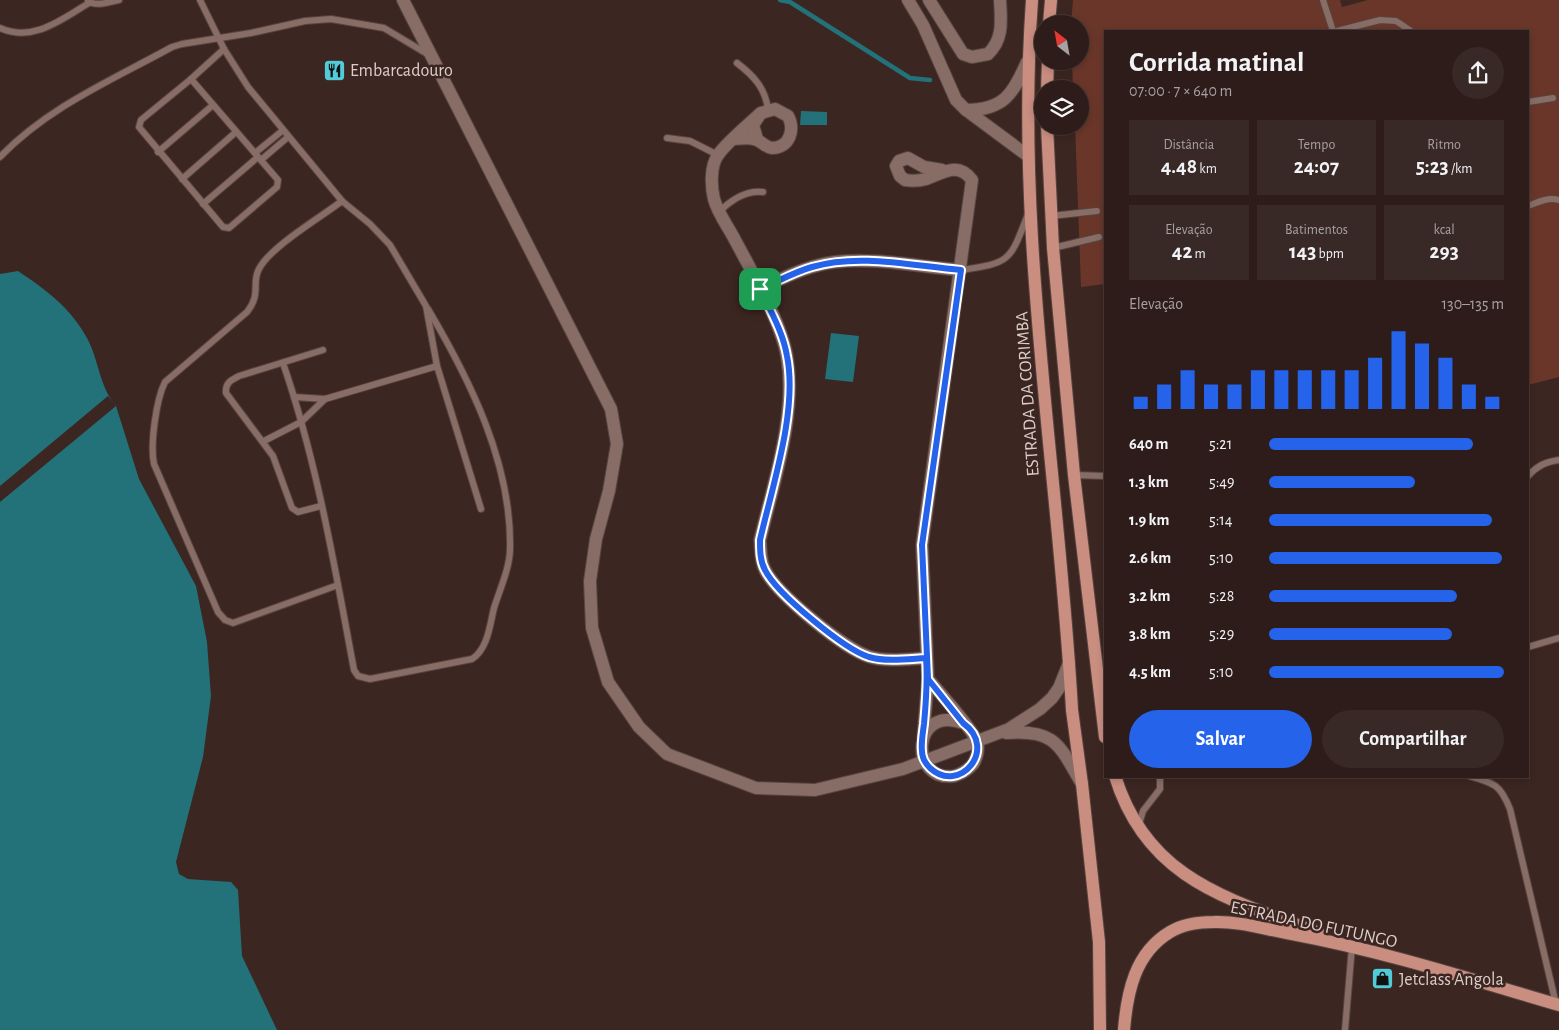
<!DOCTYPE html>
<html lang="pt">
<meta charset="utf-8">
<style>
:root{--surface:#2d1c19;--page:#392926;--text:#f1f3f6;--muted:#a7a1a2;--line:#483a38;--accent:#2563eb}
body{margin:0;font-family:"Alegreya Sans",sans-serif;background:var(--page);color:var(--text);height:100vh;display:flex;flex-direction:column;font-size:19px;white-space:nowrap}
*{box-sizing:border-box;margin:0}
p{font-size:16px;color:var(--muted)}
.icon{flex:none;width:28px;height:28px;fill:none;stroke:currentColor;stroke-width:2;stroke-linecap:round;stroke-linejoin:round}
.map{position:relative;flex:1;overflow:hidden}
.side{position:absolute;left:1104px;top:30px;width:425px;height:748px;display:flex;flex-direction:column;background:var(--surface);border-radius:0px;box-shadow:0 2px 8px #0003,0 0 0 1px var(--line)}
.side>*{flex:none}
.needle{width:32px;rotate:329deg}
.tools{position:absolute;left:1034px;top:15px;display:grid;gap:10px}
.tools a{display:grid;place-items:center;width:55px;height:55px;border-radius:50%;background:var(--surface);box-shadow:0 2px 8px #0003,0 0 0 1px var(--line);font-size:25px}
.pin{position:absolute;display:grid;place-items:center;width:42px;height:42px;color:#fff;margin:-21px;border-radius:10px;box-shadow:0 2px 8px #0006}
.round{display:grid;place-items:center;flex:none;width:52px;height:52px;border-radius:26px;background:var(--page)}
.head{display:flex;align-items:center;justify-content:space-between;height:85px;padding:0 25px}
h1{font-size:28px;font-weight:700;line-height:38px}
.metrics{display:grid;grid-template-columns:repeat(3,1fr);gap:8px;height:85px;padding:5px 25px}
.metrics div{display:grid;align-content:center;border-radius:0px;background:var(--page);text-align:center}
.metrics b{font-size:21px;font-weight:700}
.metrics small{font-size:14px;font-weight:400}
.metrics p{font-size:14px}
.chart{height:140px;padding:10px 25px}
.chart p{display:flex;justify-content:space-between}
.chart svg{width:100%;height:90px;margin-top:5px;stroke:var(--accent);stroke-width:6}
.button{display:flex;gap:10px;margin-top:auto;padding:10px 25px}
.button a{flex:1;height:58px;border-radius:30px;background:var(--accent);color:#fff;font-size:20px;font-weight:700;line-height:58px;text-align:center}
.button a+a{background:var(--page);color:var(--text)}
ul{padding:0 25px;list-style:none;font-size:16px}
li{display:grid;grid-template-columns:80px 60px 1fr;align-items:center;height:38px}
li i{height:12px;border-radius:6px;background:var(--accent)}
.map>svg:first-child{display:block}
.green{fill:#6a362a}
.water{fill:#237179}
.pier{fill:#3c2621}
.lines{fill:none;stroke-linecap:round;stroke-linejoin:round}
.stream{stroke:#237179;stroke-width:4.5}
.lane-casing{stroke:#574440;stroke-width:8}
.street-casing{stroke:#574440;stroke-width:14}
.primary-casing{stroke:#574440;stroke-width:14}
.lane{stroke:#876d66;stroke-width:6}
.street{stroke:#876d66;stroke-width:12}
.primary{stroke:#c98e80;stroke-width:12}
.route-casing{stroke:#fff;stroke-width:10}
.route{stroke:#2563eb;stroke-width:6}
.labels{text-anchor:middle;stroke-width:5;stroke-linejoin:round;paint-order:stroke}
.poi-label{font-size:18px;fill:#dccdca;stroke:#3c2621;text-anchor:start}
.street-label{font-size:18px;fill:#dccdca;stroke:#3c2621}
</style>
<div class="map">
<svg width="1559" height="1030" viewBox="0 0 1559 1030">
<rect width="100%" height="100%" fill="#3c2621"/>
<path class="green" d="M1073 0H1340L1342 7 1368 0H1559V377L1528 385V31H1105V284L1081 287 1075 126H1080V89H1073L1072 61H1080V24H1071Z"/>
<g class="water">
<path d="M801 111 827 112V125H800Z"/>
<path d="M18 271C45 289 71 308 87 338 99 360 99 386 116 406L139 479 196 586 207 642 211 696 203 757 176 862 179 874 188 879 231 882 238 890 242 956 277 1030H0V274Z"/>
<path d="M831 333 859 336 853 382 825 379Z"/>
</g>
<path class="pier" d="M108 396 116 406 0 502V486Z"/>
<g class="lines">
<path class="stream" d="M780 0 790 2 910 78 930 80"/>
<defs>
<g id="lane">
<path d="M200 0 224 49 248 87 342 201"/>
<path d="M1323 0 1333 31"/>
<path d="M88 1C97 7 109 2 119 0"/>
<path d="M0 28C33 43 62 19 89 3"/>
<path d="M1337 31 1380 20 1396 21 1411 31"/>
<path d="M737 63C754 76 765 88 768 109"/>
<path d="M191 79 278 180 277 187 229 228 223 227 139 127 141 120Z"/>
<path d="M191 79 224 49"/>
<path d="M1528 102 1553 98"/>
<path d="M667 138 690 141 718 155"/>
<path d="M158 152 213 105"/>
<path d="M255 153 282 131"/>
<path d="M0 157C48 107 112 80 172 47L182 44 251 33 305 21 331 19 384 28 429 55"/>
<path d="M261 160 288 137"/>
<path d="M182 179 236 132"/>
<path d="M203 204 258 157"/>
<path d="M1528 206C1538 202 1548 197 1559 200"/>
<path d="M719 212C731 200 745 190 763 192"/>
<path d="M1051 216 1097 211"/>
<path d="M1053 248 1099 237"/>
<path d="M961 270C1011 263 1010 261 1028 214"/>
<path d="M283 363C317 462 335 568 354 670L358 676 370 679 472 659C488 649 490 624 494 608 500 589 510 567 510 549 512 464 470 380 428 309"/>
<path d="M294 397 325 399 437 366"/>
<path d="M264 441 301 422 325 399"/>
<path d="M1074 475 1105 476"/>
<path d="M1528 476C1537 466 1545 462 1559 460"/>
<path d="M321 506 298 512 292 508 273 456 226 393C225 383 231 380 239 376L323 350"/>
<path d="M338 585 233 623 225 620 218 612 154 464C150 445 156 400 165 382L247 312C262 293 251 283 259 269 270 247 321 217 342 201L370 224 390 245 426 306 437 366 481 509"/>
<path d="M1528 647 1559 638"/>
<path d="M1469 776C1494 783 1500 784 1510 809L1556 1004"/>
<path d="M1139 824 1143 811 1160 789V776"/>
<path d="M1345 1030 1352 946"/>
</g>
<g id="street">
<path d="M403 0 611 409 617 444 609 491 596 539 590 581 592 628 608 682 639 727 667 754 756 788 815 790 903 769 1009 729 1040 709 1052 698 1059 688 1069 663"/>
<path d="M908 0 923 25 956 100 966 110 1028 156"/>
<path d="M929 0 963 54 972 57 988 54C1004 39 1001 20 1000 0"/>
<path d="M966 110C1004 110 1013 94 1027 62"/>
<path d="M761 113C750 123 725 144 718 155 710 166 711 187 714 199 718 214 728 226 735 240 751 270 782 324 787 357 797 415 773 484 760 540 761 550 760 561 765 570 777 594 844 649 870 657 887 662 908 659 927 658"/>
<path d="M734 139C741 139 748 137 754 139 761 140 764 147 772 148 790 148 795 129 788 116L775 109 761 113 753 125 757 139"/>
<path d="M759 289C784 278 808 265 835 262 874 257 921 267 961 270"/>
<path d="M928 679C937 690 975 732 977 742 979 749 977 758 973 764 968 770 961 774 954 776 908 782 912 704 963 723"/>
<path d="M1006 733C1056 729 1059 745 1082 784"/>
<path d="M923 739 928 679 922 545 972 180C958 161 943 173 926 179 919 181 912 181 905 180L900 176 896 166 899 161 908 158 924 167 942 170"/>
</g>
<g id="primary">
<path d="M1032 0C1015 238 1059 474 1072 710L1082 784 1099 942 1100 1030"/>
<path d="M1049 24 1051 0"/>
<path d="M1047 89 1048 61"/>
<path d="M1047 126 1053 248 1074 475 1105 737"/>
<path d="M1115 776C1147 880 1229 899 1319 933"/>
<path d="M1124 1030C1127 992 1135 953 1170 932 1183 924 1200 922 1214 922 1240 921 1267 930 1292 934 1383 951 1470 979 1559 1005"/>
</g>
</defs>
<use href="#lane" class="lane-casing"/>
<use href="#street" class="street-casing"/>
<use href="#primary" class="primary-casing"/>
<use href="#lane" class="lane"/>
<use href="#street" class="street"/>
<use href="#primary" class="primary"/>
</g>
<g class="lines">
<defs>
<path id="route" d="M760 289C770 310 783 332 787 356 798 410 772 487 760 540 760 550 760 561 765 570 777 594 844 649 869 657 887 662 908 659 926 658 928 681 926 702 924 724 923 732 921 742 922 751 922 757 925 763 930 768 959 795 999 749 963 723L928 679 922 545 961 270C913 266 859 253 812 267 794 272 777 282 760 289"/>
</defs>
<use href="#route" class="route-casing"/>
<use href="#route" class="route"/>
</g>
<defs>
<symbol id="restaurant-square" viewBox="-11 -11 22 22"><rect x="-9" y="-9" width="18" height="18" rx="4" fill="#52cbd9" stroke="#3c2621"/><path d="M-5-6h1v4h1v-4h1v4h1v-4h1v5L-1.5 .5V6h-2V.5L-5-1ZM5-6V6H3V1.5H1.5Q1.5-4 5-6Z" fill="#111"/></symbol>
<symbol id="shop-square" viewBox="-11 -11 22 22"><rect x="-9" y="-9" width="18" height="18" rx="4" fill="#52cbd9" stroke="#3c2621"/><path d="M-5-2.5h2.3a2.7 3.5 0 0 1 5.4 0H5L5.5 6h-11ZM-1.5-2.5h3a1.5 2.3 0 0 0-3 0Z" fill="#111"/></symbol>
</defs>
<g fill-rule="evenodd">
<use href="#restaurant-square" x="322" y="58" width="25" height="25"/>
<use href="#shop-square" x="1370" y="966" width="25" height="25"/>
</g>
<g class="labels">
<g class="poi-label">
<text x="350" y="76">Embarcadouro</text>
<text x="1399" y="985">Jetclass Angola</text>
</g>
<g class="street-label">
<text transform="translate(1027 394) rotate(-94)" y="6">ESTRADA DA CORIMBA</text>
<text transform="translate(1314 924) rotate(12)" y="6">ESTRADA DO FUTUNGO</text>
</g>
</g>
</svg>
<div class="tools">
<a><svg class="needle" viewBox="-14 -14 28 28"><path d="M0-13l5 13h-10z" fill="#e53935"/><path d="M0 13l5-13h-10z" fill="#a7a1a2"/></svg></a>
<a><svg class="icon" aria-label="layers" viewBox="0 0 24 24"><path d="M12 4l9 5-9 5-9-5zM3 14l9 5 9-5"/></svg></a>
</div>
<div class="pin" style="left:760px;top:289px;background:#1e9e55"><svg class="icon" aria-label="arrive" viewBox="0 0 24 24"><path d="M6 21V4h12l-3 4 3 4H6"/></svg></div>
<section class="side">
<div class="head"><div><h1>Corrida matinal</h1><p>07:00 · 7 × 640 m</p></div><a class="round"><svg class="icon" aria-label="share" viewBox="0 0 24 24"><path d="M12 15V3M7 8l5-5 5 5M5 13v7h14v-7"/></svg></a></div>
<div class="metrics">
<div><p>Distância</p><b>4.48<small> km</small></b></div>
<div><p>Tempo</p><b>24:07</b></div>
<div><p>Ritmo</p><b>5:23<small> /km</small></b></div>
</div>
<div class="metrics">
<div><p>Elevação</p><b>42<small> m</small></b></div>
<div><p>Batimentos</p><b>143<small> bpm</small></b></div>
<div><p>kcal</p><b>293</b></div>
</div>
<div class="chart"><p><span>Elevação</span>130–135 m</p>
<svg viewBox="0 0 160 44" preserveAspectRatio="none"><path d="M5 44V38M15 44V32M25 44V25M35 44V32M45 44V32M55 44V25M65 44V25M75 44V25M85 44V25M95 44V25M105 44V19M115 44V6M125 44V12M135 44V19M145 44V32M155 44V38"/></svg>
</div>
<ul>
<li><b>640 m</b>5:21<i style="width:87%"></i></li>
<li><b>1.3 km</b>5:49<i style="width:62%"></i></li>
<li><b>1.9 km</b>5:14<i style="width:95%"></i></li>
<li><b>2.6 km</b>5:10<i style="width:99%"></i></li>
<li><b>3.2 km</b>5:28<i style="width:80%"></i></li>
<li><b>3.8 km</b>5:29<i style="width:78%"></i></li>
<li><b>4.5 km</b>5:10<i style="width:100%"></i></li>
</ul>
<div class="button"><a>Salvar</a><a>Compartilhar</a></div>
</section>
</div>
